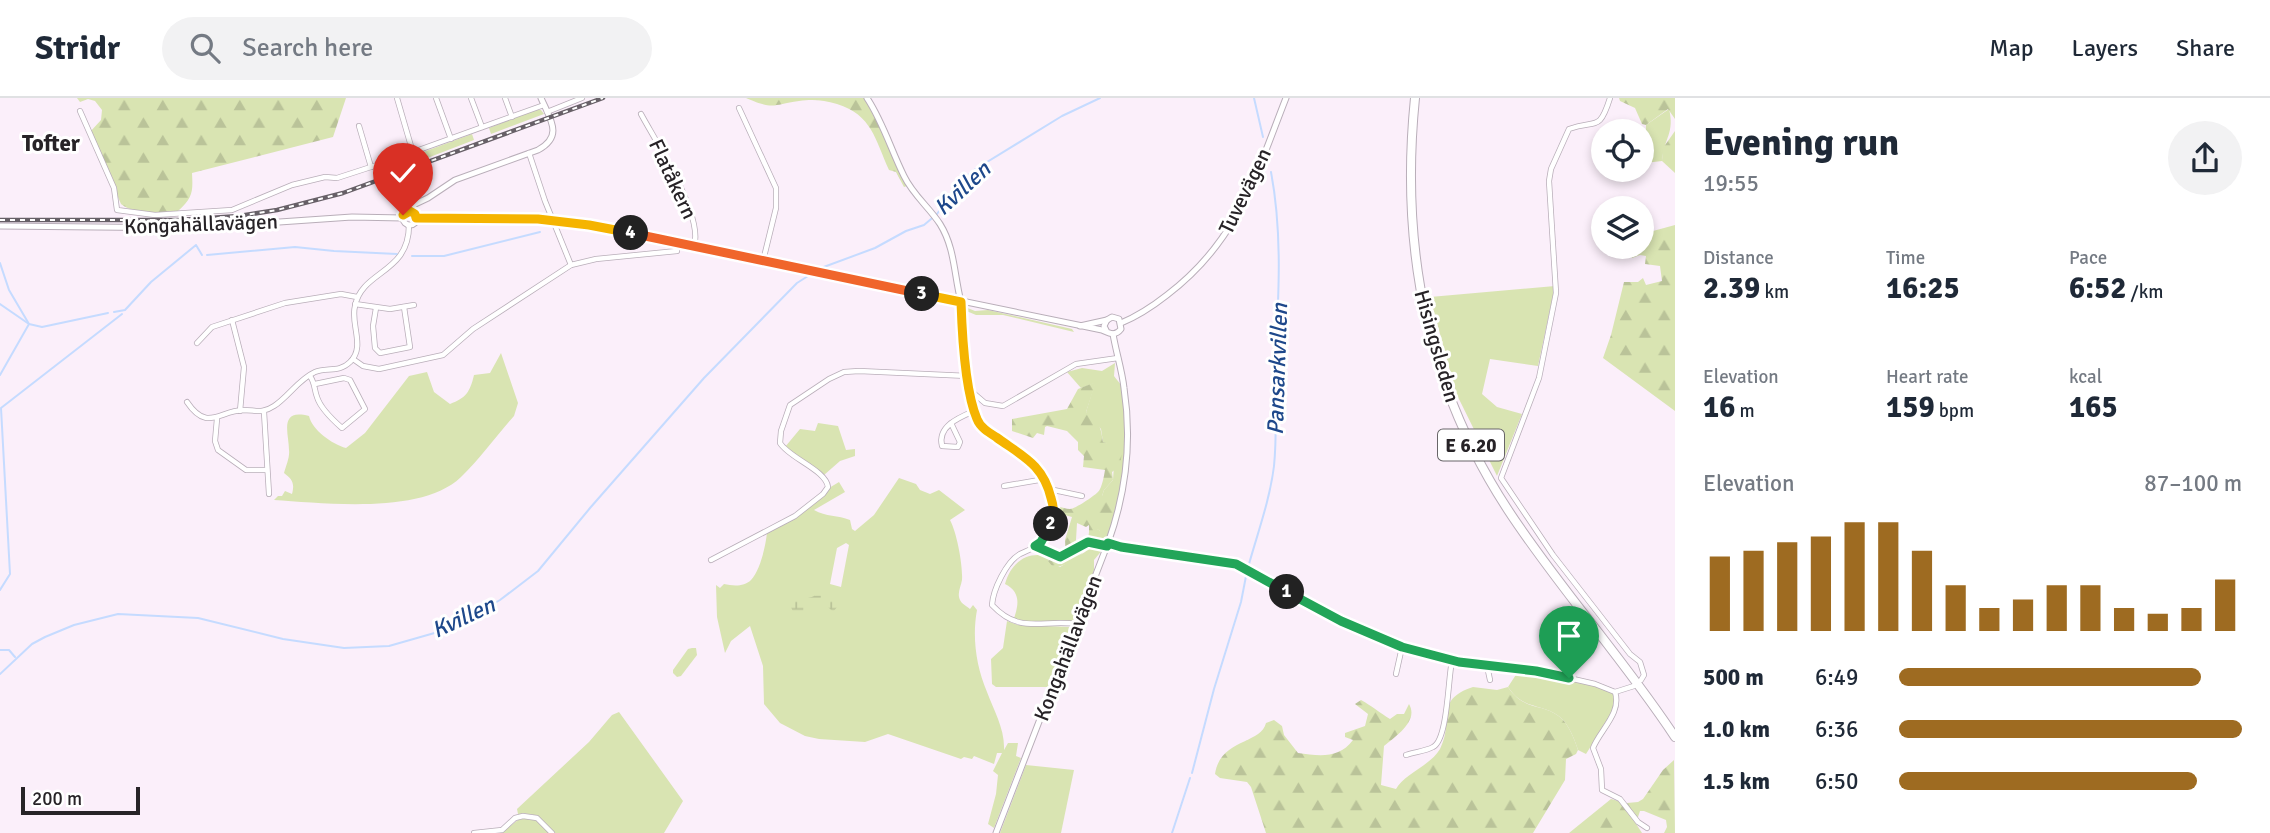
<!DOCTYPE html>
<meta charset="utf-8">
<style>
:root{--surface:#fff;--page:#f2f2f3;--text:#1f2937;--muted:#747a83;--line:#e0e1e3;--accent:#9e6b21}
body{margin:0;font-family:Signika,sans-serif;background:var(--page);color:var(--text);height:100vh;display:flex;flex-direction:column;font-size:26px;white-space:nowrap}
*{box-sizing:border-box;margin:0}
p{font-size:23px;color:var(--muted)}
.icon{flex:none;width:38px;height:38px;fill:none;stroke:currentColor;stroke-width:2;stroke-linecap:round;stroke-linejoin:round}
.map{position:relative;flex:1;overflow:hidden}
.side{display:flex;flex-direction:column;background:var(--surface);width:595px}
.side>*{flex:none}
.tools{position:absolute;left:1591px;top:21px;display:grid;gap:14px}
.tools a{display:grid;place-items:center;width:63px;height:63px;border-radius:50%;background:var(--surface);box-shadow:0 4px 10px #0003;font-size:35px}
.scale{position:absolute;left:21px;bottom:18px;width:119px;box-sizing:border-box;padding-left:7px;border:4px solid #272327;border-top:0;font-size:19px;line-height:24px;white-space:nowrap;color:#272327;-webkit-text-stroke:5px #fff;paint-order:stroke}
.pin{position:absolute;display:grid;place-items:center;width:60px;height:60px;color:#fff;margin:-72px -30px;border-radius:50% 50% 50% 0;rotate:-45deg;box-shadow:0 0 7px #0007}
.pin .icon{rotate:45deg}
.km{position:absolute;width:35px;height:35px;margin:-18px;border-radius:50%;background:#222;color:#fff;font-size:19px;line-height:35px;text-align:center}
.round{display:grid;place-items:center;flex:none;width:74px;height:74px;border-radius:37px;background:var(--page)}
.summary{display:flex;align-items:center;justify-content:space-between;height:119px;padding:0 28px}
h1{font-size:38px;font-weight:800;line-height:52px}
.metrics{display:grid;grid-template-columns:repeat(3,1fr);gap:10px;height:119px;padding:7px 28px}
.metrics div{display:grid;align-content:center}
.metrics b{font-size:30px;font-weight:800}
.metrics small{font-size:19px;font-weight:400}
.metrics p{font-size:19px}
.chart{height:196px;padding:14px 28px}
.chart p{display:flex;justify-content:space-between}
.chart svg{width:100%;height:126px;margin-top:7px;stroke:var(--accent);stroke-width:6}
ul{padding:0 28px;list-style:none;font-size:23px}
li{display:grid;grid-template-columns:112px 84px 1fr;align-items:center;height:52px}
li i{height:18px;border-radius:9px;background:var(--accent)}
header{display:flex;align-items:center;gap:42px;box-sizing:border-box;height:98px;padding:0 35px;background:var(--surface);border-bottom:2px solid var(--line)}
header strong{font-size:33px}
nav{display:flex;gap:38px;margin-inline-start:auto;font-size:24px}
.search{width:490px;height:63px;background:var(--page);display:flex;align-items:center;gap:18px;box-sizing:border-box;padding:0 24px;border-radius:38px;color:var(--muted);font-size:26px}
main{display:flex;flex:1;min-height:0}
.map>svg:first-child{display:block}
.green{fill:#d9e4b2;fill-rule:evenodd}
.forest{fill:url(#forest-firs)}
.wetland{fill:url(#wetland-marsh)}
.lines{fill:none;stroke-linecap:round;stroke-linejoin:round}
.stream{stroke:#c5dbff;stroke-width:2}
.street-casing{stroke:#b9aeb9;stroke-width:6}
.secondary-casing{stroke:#b9aeb9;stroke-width:7}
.highway-casing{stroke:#b9aeb9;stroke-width:10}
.street{stroke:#fff;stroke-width:4.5}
.secondary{stroke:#fff;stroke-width:5}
.highway{stroke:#fff;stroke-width:8}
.rail-casing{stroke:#676067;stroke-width:4.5}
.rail{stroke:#fff;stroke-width:2;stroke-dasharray:5;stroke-linecap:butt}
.split-1-casing{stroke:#fff;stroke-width:14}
.split-2-casing{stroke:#fff;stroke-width:14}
.split-3-casing{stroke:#fff;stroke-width:14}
.split-4-casing{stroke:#fff;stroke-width:14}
.split-5-casing{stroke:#fff;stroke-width:14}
.split-1{stroke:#22a559;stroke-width:9}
.split-2{stroke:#22a559;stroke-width:9}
.split-3{stroke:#f5b400;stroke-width:9}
.split-4{stroke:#f0652b;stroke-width:9}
.split-5{stroke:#f5b400;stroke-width:9}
.labels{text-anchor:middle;stroke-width:6;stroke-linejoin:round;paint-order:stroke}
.shield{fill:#fff;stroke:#686568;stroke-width:2}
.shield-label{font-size:19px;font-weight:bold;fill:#272327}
.street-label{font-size:21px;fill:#272327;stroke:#fff}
.neighbourhood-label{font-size:23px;font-weight:bold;fill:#272327;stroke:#fff}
.water-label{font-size:23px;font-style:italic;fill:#1e488b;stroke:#fff}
</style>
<header>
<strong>Stridr</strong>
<div class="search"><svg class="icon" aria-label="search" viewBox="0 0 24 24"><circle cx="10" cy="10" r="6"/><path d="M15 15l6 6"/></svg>Search here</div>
<nav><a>Map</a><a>Layers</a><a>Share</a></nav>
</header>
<main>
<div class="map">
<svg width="1675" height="735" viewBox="0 0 1675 735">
<defs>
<pattern id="forest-firs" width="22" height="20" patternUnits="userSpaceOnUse" patternTransform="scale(1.75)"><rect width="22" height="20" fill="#d9e4b2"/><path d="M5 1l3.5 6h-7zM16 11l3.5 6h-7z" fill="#bac399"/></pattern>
<pattern id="wetland-marsh" width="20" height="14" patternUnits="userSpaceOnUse" patternTransform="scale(1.75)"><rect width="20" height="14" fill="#d9e4b2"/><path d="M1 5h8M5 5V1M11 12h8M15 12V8" fill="none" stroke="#bac399"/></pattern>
</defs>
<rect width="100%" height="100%" fill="#fbeffa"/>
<g class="green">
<path d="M1669 11C1675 35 1664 40 1662 63L1645 65 1646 27Z"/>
<path d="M535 12H541L544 16 491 36 489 30Z"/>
<path d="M472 36 474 42 417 64 415 57Z"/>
<path d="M1555 188 1538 268 1490 261 1482 296 1497 309 1522 316 1497 378 1456 295 1430 199Z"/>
<path d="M965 209 975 213 988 212 1072 231 1074 234 1003 217H976L964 212Z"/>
<path d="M501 255 518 305 514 318C496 338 480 361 461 379 422 417 324 405 274 402L278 398H282L285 393 292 396C295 385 292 381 284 375 286 368 290 359 289 352 289 336 278 310 309 318 312 332 332 346 346 350L365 335 409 278 427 274 434 294 450 306C466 300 470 294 474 277L490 275Z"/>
<path d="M1115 265 1114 278C1116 281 1119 284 1121 287 1134 316 1121 419 1104 445L1088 442 1089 434H1094L1096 430 1103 435 1102 398 1104 392 1113 382 1115 350 1103 344 1101 331 1086 314 1095 285 1081 290 1067 274 1082 270 1102 273Z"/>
<path d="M818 325 838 328 846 352 855 351V358L840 363 824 377 785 349 800 331 815 333Z"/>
<path d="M899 380 916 386 920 392 930 396 939 392 965 412 950 422C957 435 963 468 962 482 961 488 958 493 959 499 960 505 965 507 970 511L973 507 977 512C972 539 976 568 987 594 994 613 1005 631 1004 652L1008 645H1018L1016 658 1021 660 994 730 988 726 996 696 998 677 993 673 1002 655H997L994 666 974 658 972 661 964 659 961 661 888 636 865 644 819 641 805 638 780 625 764 606 763 568 750 528 731 543 725 555 717 519 716 487 720 490 724 486C733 488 744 489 751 482 760 473 766 447 767 434L795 420 829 390 839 384 845 394 814 412C826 419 838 417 850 422L852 431 855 433 874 417ZM846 445 849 447 841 489 830 486 837 450Z"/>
<path d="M1091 446 1104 450 1094 462V472L1075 524 1013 523C1019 507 1021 494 1005 486 1011 463 1030 451 1052 460L1048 463 1060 469 1085 454Z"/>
<path d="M1007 523 1018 527 1073 529 1049 589H996L992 586 991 561 1003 550Z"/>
<path d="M692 550H696L697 557 681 578 677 579 673 575V572L688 551Z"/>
<path d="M1519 572 1609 590 1615 596 1616 608 1586 656 1578 652C1575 642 1568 625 1560 619 1541 604 1524 613 1508 589Z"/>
<path d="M619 614 683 703 664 735H555C543 723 536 713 518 716L517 711 589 644 612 617Z"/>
<path d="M1026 667 1074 672 1061 735H1000Z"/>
<path d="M526 720 536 722 549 735H478L504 733 518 722Z"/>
</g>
<g class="forest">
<path d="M77 0H346L333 39 192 75C193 94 193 99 178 113 161 114 134 117 121 106L90 34 101 22 102 12 95 3 88 1 80 4Z"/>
<path d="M746 0H865L874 14 907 88 904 89 896 74 889 72C875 41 872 17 837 6 823 2 813 1 799 3 772 7 774 12 746 0Z"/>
<path d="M1619 0H1675V21L1668 11 1646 27 1642 26 1635 10 1620 3Z"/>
<path d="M1675 33V75L1662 63 1663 50Z"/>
<path d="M1675 127V313L1603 260 1611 237 1624 184H1638L1643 180 1646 187 1662 183 1660 168 1645 166 1646 158 1640 157 1632 160 1631 155 1642 149V145L1653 133Z"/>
<path d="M1096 284 1086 314C1099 321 1101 330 1103 344L1120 350 1122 354 1120 368 1112 374 1113 382 1104 392 1102 398H1111L1115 409 1108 432H1103V436L1099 435 1100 433 1097 431 1094 435 1089 434V427L1086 429 1077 425 1076 442 1081 446 1089 447C1082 458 1067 469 1053 469L1048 463 1052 460 1059 464 1066 460 1065 442 1072 419 1057 415 1058 409C1062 409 1066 411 1070 411 1075 411 1094 398 1098 394 1102 390 1104 378 1105 372L1083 369 1084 358 1078 352V344L1067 333 1047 328 1045 329 1044 337 1037 335 1033 340 1012 333V321L1067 311 1078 291Z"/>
<path d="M1473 589 1497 592 1508 589C1525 614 1541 604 1560 619 1568 625 1575 642 1578 652L1576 656 1566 661 1565 682 1533 735H1266L1251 689 1247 684 1220 680 1215 676C1220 641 1261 646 1266 625L1274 622 1282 628 1284 637 1298 655C1319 658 1339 661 1353 642L1345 639V635L1365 628 1368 616 1355 606 1361 602C1372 608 1380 615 1390 621L1397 616H1404L1409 606C1419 623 1396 638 1384 648L1381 687 1396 691C1403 677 1431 667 1440 651 1455 623 1433 602 1473 589Z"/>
<path d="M1674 662 1675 735H1664L1667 729 1666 722 1644 713H1640L1637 722 1627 705 1638 704 1643 701 1663 672Z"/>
<path d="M1611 701 1622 704 1642 735H1569Z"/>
</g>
<path class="wetland" d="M824 492 833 496 842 503 833 514 825 506C811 506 809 523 794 516L791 509C799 493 803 504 814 498 818 496 821 494 824 492Z"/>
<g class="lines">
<g class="stream">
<path d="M1254 0 1263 39"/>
<path d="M207 157 295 149 334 153 397 156"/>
<path d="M412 158H444L540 134"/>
<path d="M0 165 9 192 29 226 0 277"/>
<path d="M821 170 875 150 906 133 924 127 937 116 958 86 974 72 1062 18 1100 0"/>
<path d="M0 206 29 226 42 229 108 215"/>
<path d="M114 214 125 212 151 184 196 147 202 157"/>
<path d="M1249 466C1258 434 1270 401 1274 368 1278 329 1274 289 1276 250 1279 192 1282 132 1271 74"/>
<path d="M0 492 10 476 1 310 122 216"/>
<path d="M0 552H9L15 559"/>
<path d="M0 576 32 546 45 539 74 527 118 516 198 520 283 541 344 550 389 548 452 530 500 502 538 473 590 410 704 280 797 185 808 178"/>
<path d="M1192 675 1214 591 1241 504 1247 473"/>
<path d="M1172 735 1190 680"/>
</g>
<defs>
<g id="street">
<path d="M397 0 413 55"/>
<path d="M436 0 451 41"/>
<path d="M471 0 482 29"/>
<path d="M505 0 512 19"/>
<path d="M1610 0C1599 35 1596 21 1569 31L1551 71 1549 83 1556 195 1539 280 1501 380 1553 457 1630 556 1640 564 1644 577 1641 582"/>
<path d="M739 10 776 90V110L763 163"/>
<path d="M80 13 114 90 117 112 155 117 232 112 292 87 325 79 337 80 377 67 544 7"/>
<path d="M547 14 582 0"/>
<path d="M641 16C656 44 704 118 694 148"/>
<path d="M359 28 371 69"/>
<path d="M529 55 545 103 571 167"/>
<path d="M961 204C962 232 966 310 983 330 1000 342 1026 356 1040 372 1057 391 1059 428 1039 446 1033 451 1026 453 1020 456 1006 464 993 492 992 507 1020 537 1042 521 1077 526"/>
<path d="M355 206 390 211 414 207"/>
<path d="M376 210 373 228 375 250 380 255 410 249 404 209"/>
<path d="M232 222 244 269 240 313"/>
<path d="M197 245 212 229 285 205 341 196 357 199"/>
<path d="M353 261 363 268 379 271 443 257 473 231 571 167 596 161 677 153"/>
<path d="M310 278C315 285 314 291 317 299 320 309 334 323 342 330L365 311 350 282 344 280 315 286"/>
<path d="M971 293 985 305 1003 308 1076 266 1118 260"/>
<path d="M187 304C207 334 219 313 243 312 256 312 262 316 274 308 288 299 299 281 315 274 327 269 339 275 350 264 366 249 350 226 355 208 362 172 409 176 409 127"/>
<path d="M264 314 269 396"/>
<path d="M217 321 215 343 218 352 246 372H267"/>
<path d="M951 325 960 344 958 349 942 348C937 328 960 319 974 313"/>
<path d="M1004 388 1045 381"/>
<path d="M1049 391 1082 398"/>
<path d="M1108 445 1241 467 1310 506 1365 533 1402 549 1449 562 1547 575 1595 586 1615 594 1634 588"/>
<path d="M1036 448 1060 459 1088 444 1107 448"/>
<path d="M711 462 795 418 823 396 828 389C826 372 789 360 780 345L781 333 790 307 829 281 844 274 859 273 968 278"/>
<path d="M1487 568 1490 582"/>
<path d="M1396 576 1402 549"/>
<path d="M1615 594C1622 615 1600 632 1593 650L1601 671 1602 692 1620 701 1638 724 1647 730"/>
<path d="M1406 657C1415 654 1426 653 1433 649 1448 642 1448 579 1452 563"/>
<path d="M474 735 502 732 515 720 523 718 537 720 552 735"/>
</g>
<g id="secondary">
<path d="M867 0C883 24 891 52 904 78 913 97 929 109 940 126 955 150 954 177 961 204"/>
<path d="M410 113 411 108 428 100 455 82 538 52C564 38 550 21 541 0"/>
<circle cx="410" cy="120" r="7"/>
<path d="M417 120 538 121 603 129 1102 232C1109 235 1115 239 1121 231L1119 221 1112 219 1107 222 1104 228 1107 234"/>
<path d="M0 128 192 130 352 119 403 120"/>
<path d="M1121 225C1138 218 1153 208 1167 197 1238 143 1255 79 1286 0"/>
<path d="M1080 228 1107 222"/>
<path d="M996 735 1108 445C1126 395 1132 342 1124 290 1122 272 1116 254 1113 236"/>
</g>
<path id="highway" d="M1415 0C1400 147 1426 287 1508 412 1559 490 1623 560 1675 639"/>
</defs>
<use href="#street" class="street-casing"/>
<use href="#secondary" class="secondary-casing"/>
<use href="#highway" class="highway-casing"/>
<use href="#street" class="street"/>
<use href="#secondary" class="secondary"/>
<use href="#highway" class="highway"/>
<defs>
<path id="rail" d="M0 122H179L239 118 277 112 343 95 603 0"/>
</defs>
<use href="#rail" class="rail-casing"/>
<use href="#rail" class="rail"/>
</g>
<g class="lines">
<defs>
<path id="split-1" d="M1287 494 1341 523 1402 549 1459 564 1536 573 1569 580"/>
<path id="split-2" d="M1051 426 1041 444 1035 448 1060 459 1088 444 1107 448 1108 445 1121 449 1236 466 1287 494"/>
<path id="split-3" d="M922 196 961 204C962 234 965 293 977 321 980 329 988 334 996 339 1022 358 1043 366 1051 400 1054 409 1055 417 1051 426"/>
<path id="split-4" d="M631 135 922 196"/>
<path id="split-5" d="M403 117 410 113 415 116 416 120 538 121 589 127 631 135"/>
</defs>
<use href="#split-1" class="split-1-casing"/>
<use href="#split-2" class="split-2-casing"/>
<use href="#split-3" class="split-3-casing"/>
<use href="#split-4" class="split-4-casing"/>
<use href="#split-5" class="split-5-casing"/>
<use href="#split-1" class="split-1"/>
<use href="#split-2" class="split-2"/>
<use href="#split-3" class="split-3"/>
<use href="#split-4" class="split-4"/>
<use href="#split-5" class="split-5"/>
</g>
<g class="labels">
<rect class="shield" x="1438" y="331.5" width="66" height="31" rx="5"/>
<g class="shield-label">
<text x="1471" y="354">E 6.20</text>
</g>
<g class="street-label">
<text transform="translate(673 81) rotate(65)" y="7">Flatåkern</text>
<text transform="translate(1245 93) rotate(-64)" y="7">Tuvevägen</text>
<text transform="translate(201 126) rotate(-2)" y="7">Kongahällavägen</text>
<text transform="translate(1437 248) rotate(74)" y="7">Hisingsleden</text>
<text transform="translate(1068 550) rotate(-69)" y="7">Kongahällavägen</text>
</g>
<g class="neighbourhood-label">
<text x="51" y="53">Tofter</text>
</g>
<g class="water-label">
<text transform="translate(962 90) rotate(-43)" y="8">Kvillen</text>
<text transform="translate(1277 271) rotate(-88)" y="8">Pansarkvillen</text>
<text transform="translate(463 519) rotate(-25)" y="8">Kvillen</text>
</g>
</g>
</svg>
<div class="tools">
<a><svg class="icon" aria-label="locate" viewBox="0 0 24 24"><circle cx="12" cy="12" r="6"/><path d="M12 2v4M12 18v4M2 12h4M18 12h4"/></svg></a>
<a><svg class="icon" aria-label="layers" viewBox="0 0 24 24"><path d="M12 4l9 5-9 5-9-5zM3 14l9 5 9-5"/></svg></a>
</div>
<div class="scale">200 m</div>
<div class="pin" style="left:1569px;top:580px;background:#1e9e55"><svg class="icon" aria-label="arrive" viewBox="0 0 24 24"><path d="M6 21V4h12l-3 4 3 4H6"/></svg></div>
<div class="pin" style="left:403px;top:117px;background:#d93025"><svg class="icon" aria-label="check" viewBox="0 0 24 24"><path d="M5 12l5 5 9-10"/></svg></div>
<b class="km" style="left:1287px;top:494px">1</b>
<b class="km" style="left:1051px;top:426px">2</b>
<b class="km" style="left:922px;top:196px">3</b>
<b class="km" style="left:631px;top:135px">4</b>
</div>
<section class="side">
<div class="summary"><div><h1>Evening run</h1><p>19:55</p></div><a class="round"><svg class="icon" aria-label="share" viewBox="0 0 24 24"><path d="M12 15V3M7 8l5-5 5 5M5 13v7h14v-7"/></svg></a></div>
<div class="metrics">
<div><p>Distance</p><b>2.39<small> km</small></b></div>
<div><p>Time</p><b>16:25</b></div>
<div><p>Pace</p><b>6:52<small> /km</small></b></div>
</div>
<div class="metrics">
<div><p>Elevation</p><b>16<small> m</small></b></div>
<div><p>Heart rate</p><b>159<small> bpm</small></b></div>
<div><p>kcal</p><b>165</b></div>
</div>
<div class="chart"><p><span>Elevation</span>87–100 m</p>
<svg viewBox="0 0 160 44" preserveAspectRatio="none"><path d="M5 44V18M15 44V16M25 44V13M35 44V11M45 44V6M55 44V6M65 44V16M75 44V28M85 44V36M95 44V33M105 44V28M115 44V28M125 44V36M135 44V38M145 44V36M155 44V26"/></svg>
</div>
<ul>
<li><b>500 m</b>6:49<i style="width:88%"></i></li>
<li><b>1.0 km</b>6:36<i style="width:100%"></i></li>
<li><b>1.5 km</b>6:50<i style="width:87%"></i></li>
</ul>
</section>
</main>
